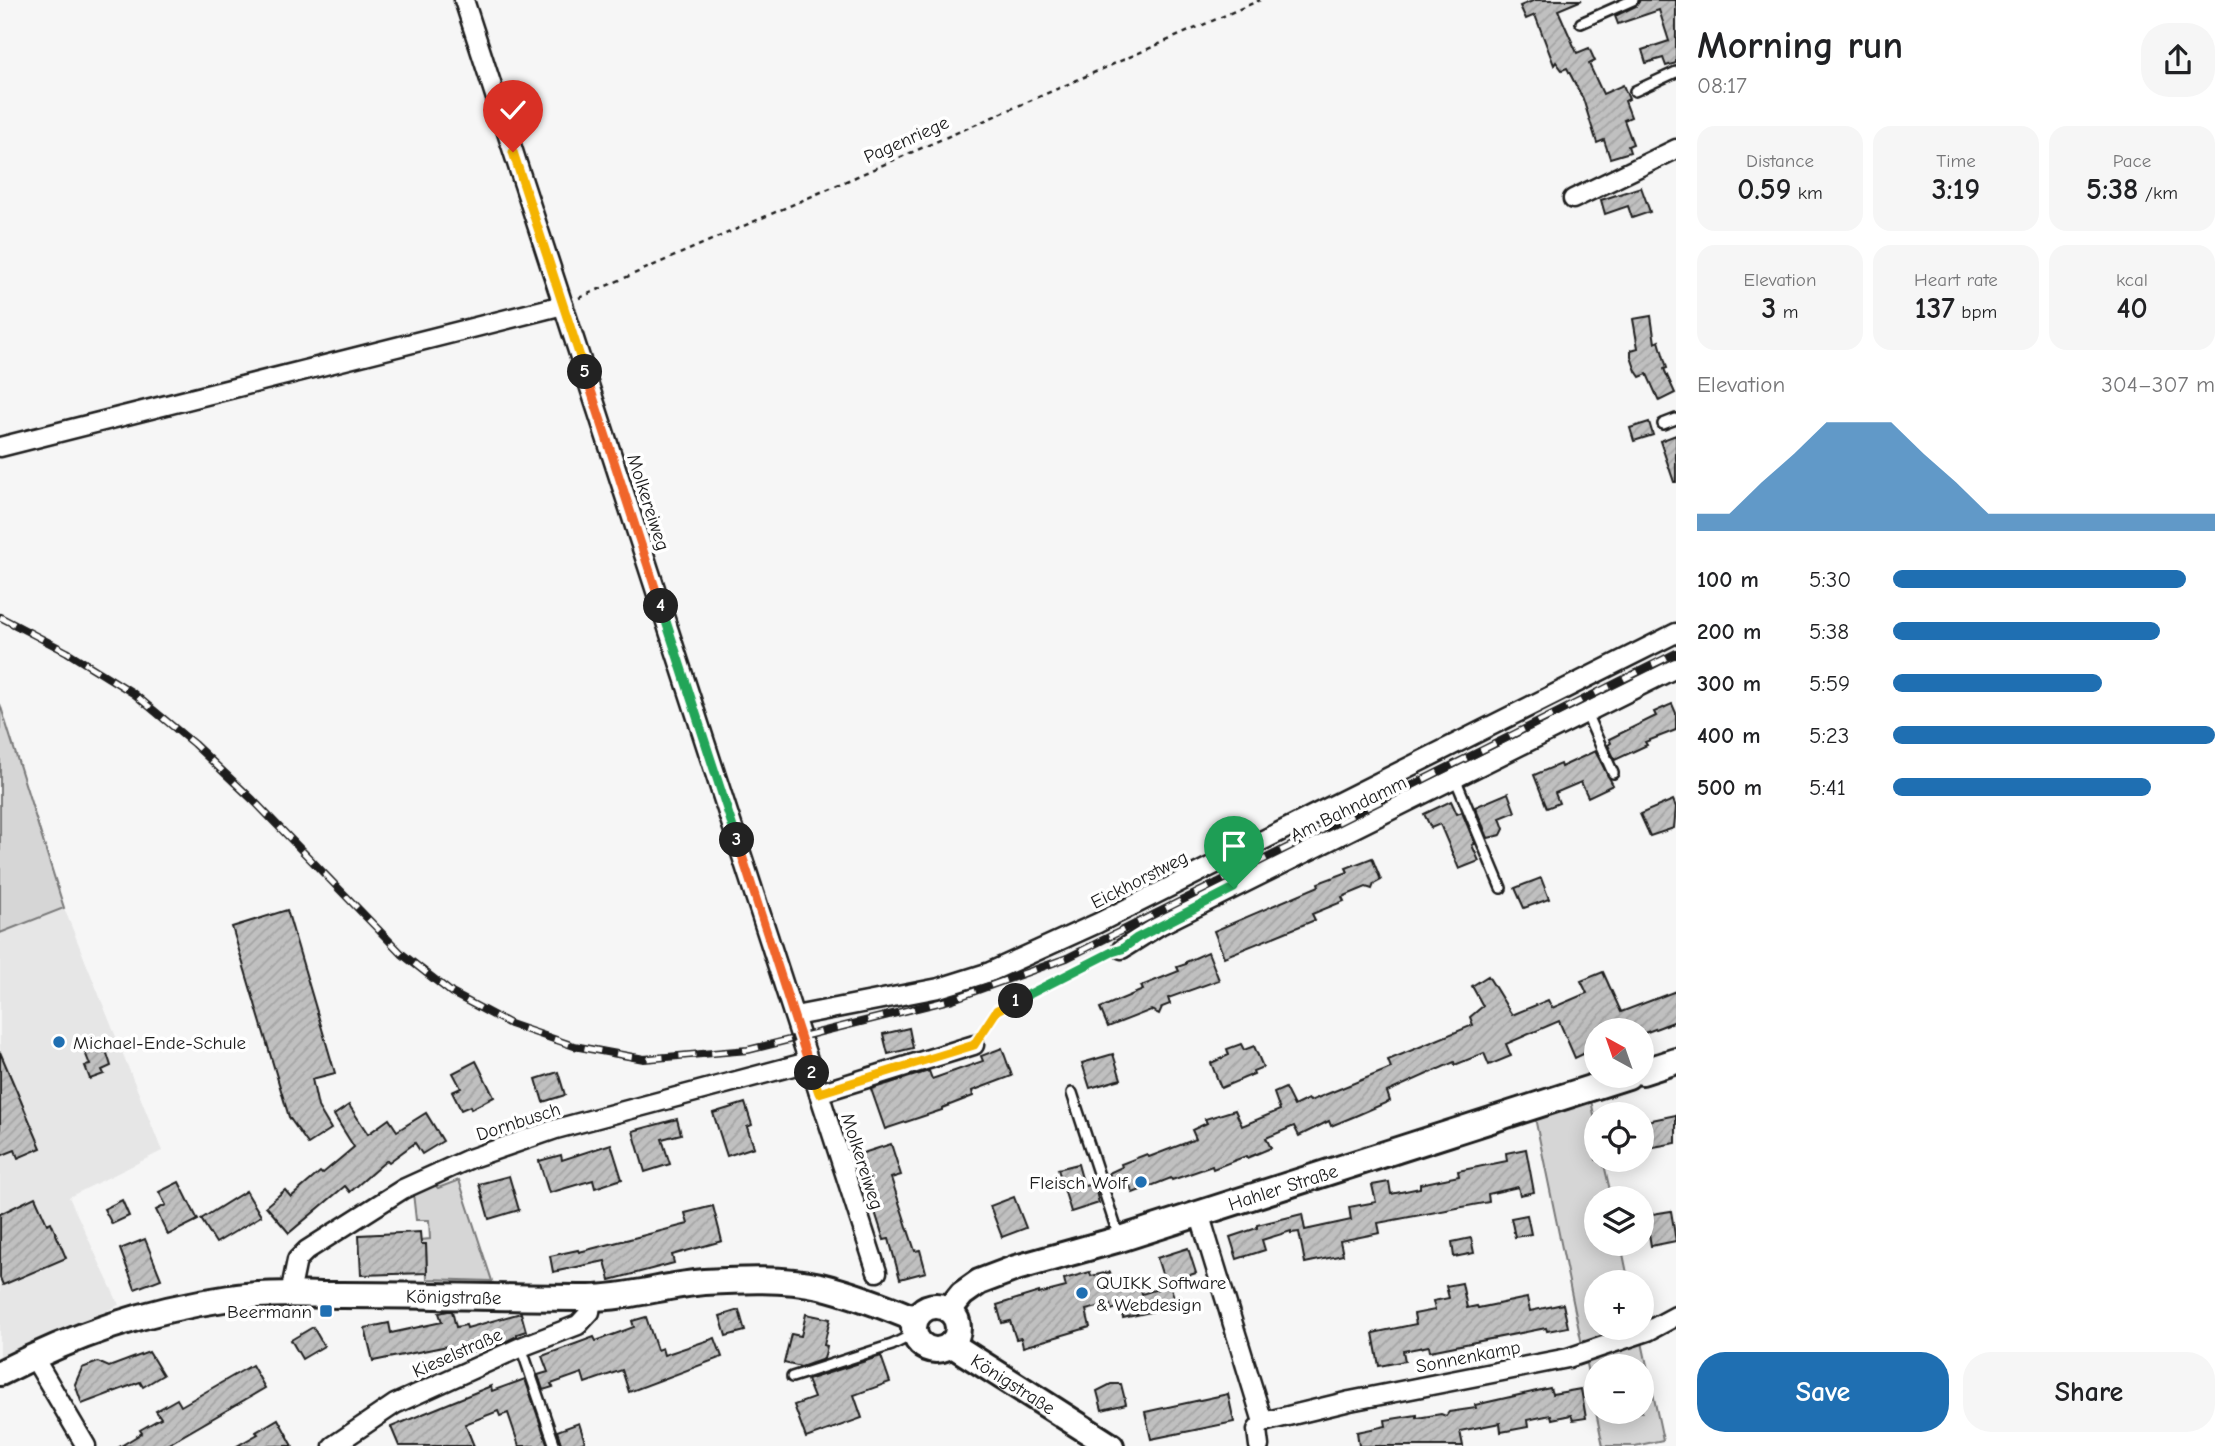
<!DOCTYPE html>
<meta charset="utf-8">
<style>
:root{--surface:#fff;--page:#f6f6f6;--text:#202124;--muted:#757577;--accent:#1f6fb2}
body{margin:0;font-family:"Comic Neue",sans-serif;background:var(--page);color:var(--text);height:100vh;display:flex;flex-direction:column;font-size:26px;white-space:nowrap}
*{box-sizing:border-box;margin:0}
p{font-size:23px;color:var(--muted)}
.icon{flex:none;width:38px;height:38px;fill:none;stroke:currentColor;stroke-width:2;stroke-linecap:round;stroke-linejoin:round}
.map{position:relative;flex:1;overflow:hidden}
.details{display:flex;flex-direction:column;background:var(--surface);width:560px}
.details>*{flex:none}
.needle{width:46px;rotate:320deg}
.fabs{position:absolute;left:1584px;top:1018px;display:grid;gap:14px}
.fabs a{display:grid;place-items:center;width:70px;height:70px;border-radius:50%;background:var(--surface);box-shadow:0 4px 18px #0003;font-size:35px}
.pin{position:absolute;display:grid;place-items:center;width:60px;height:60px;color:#fff;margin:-72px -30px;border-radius:50% 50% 50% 0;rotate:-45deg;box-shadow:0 0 7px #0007}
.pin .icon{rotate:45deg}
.km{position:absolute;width:35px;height:35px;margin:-18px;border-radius:50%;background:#222;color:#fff;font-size:19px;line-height:35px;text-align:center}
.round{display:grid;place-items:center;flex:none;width:74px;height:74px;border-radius:28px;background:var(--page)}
.headline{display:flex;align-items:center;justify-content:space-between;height:119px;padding:0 21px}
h1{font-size:38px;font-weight:700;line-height:52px}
.metrics{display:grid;grid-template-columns:repeat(3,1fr);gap:10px;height:119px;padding:7px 21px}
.metrics div{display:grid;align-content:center;border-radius:18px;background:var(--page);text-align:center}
.metrics b{font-size:30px;font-weight:700}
.metrics small{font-size:19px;font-weight:400}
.metrics p{font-size:19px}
.chart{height:196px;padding:14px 21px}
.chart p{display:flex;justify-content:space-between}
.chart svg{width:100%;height:126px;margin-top:7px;fill:var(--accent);opacity:.7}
.cta{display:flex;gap:14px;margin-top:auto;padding:14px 21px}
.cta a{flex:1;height:80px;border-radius:28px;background:var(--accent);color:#fff;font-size:28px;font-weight:700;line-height:80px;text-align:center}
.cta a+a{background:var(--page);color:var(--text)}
ul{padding:0 21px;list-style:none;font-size:23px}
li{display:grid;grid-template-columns:112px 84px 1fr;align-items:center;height:52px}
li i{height:18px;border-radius:9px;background:var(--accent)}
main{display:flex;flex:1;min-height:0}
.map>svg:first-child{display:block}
.built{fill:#e6e6e6}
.grass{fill:#d6d6d6;stroke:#797979;stroke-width:2;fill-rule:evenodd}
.building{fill:url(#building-hatch);stroke:#1c1c1c;stroke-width:2}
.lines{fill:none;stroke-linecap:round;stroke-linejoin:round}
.lane-casing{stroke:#1c1c1c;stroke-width:14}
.street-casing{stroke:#1c1c1c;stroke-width:23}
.secondary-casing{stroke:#1c1c1c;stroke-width:30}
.path{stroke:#1c1c1c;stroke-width:2.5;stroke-dasharray:5 5;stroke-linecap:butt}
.lane{stroke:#fff;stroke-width:9}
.street{stroke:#fff;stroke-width:18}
.secondary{stroke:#fff;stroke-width:24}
.rail-casing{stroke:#1c1c1c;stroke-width:8}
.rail{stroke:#fff;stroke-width:5;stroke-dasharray:16;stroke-linecap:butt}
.split-1-casing{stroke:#fff;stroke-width:14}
.split-2-casing{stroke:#fff;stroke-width:14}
.split-3-casing{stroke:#fff;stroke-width:14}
.split-4-casing{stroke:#fff;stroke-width:14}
.split-5-casing{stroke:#fff;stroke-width:14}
.split-6-casing{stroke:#fff;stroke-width:14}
.split-1{stroke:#22a559;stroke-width:9}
.split-2{stroke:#f5b400;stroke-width:9}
.split-3{stroke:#f0652b;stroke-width:9}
.split-4{stroke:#22a559;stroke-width:9}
.split-5{stroke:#f0652b;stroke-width:9}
.split-6{stroke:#f5b400;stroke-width:9}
.poi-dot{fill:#1f6fb2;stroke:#fff;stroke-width:2.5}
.labels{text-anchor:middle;stroke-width:7;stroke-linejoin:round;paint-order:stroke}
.street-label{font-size:19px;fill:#1c1c1c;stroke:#fff}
.poi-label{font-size:19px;fill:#1c1c1c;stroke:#fff;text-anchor:start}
</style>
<main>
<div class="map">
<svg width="1676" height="1446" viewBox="0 0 1676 1446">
<defs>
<pattern id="building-hatch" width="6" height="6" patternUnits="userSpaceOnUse" patternTransform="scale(1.75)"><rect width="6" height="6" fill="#c0c0c0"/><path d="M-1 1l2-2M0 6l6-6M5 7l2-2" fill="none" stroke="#a4a4a4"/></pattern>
</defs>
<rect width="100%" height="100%" fill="#f6f6f6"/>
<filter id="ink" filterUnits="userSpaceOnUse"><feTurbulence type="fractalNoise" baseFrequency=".0143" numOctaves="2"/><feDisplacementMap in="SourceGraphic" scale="14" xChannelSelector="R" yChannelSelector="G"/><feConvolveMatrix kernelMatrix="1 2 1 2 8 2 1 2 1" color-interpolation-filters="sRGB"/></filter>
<g filter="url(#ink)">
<path class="built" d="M64 908 162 1151 69 1197 119 1305 0 1361V933Z"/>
<g class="grass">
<path d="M0 704 64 908 0 933Z"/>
<path d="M1590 1095 1596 1125V1160H1603L1612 1199H1596V1244H1621L1629 1283H1596V1328H1639L1663 1440 1635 1446H1603L1534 1113ZM1596 1367H1642V1412H1596Z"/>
<path d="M459 1180 492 1281 427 1279 426 1244H421V1240L430 1239 429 1220H416L413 1193 434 1184 438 1188Z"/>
</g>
<g class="building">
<path d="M1535 0H1582L1558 10 1577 53 1589 48 1595 61 1589 64 1603 94 1623 85 1629 99 1625 101 1631 117 1624 120 1633 144 1628 146 1630 152 1610 158 1604 140 1597 143 1583 99 1567 68 1562 70 1556 62 1554 65 1535 15 1526 19 1520 6Z"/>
<path d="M1640 0H1676V63L1666 66 1663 58 1646 63 1642 50 1669 41 1659 10 1618 24 1615 16 1636 6Z"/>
<path d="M1641 187 1650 212 1632 218 1628 206 1605 214 1601 200Z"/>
<path d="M1651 316 1655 343 1659 341 1667 368 1664 369 1675 393 1659 401 1647 374 1640 377 1636 371 1631 357V350L1638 348 1633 319Z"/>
<path d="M1649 422 1653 435 1634 441 1630 428Z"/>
<path d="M1676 435V482H1674L1660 441Z"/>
<path d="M1672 704 1676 713V730L1645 742 1647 745 1615 760 1608 745 1611 743 1609 739 1656 716 1654 712Z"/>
<path d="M1595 751 1613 785 1588 797 1581 782 1555 793 1559 803 1547 808 1534 775 1560 764 1561 767Z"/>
<path d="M1508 793 1515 812 1500 818 1504 829 1501 835 1488 838 1475 807Z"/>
<path d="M1673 800 1676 807 1674 828 1650 836 1640 814Z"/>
<path d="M1451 801 1457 814 1462 812 1475 844 1472 845 1479 861 1459 869 1440 824 1431 828 1424 814Z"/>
<path d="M1372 858 1381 880 1374 884 1372 889 1366 887 1342 897 1344 901 1312 914 1315 920 1224 957 1214 931 1319 886 1318 883 1348 872 1346 868Z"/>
<path d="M1541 878 1549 899 1524 908 1515 888Z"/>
<path d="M287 910 335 1073 312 1079 318 1107 331 1129 308 1144 289 1117 232 927Z"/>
<path d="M1208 952 1219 980 1168 998 1170 1004 1162 1007 1159 1014 1151 1010 1108 1027 1100 1008 1143 990 1141 986 1179 971 1177 967 1186 964V962Z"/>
<path d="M1603 972 1621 1012 1676 991V1021L1642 1034V1031H1596V1048L1575 1058 1559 1021 1506 1044 1511 1056 1489 1065 1484 1053 1455 1065 1454 1062 1387 1092 1390 1101 1353 1117 1331 1126 1329 1121 1299 1136 1294 1126 1266 1138 1271 1148 1247 1158 1246 1156 1213 1169 1212 1166 1172 1180 1171 1178 1133 1193 1127 1180 1114 1185 1109 1173 1122 1167 1121 1164 1147 1154 1149 1157 1196 1139 1192 1130 1207 1123 1205 1119 1235 1110 1242 1126 1280 1110 1274 1093 1285 1088 1294 1106 1308 1099 1310 1101 1391 1068 1388 1060 1473 1025 1470 1017 1483 1006 1472 986 1488 976 1512 1015 1548 1000 1552 1008 1587 993 1581 981Z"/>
<path d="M909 1028 913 1048 888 1054 883 1034Z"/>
<path d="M103 1041 111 1066 102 1070 104 1074 90 1079 85 1066 90 1065 83 1047Z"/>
<path d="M1241 1044 1244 1050 1254 1046 1263 1067 1253 1071 1254 1074 1221 1088 1211 1063 1229 1055 1227 1049Z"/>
<path d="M1002 1048 1012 1076 972 1091 973 1096 942 1108V1110L885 1129 871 1089 929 1071 932 1079 983 1061 981 1056Z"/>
<path d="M0 1052 41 1148 18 1158 15 1150 0 1156Z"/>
<path d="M1113 1054 1121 1079 1090 1088 1082 1063Z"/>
<path d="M476 1061 494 1097 471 1109 470 1106 461 1110 452 1092 461 1088 453 1073Z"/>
<path d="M558 1072 565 1095 543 1102 536 1079Z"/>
<path d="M745 1103 752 1125 747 1127 754 1147 727 1156 713 1113Z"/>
<path d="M349 1105 368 1134 389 1119 397 1131 426 1113 443 1141 422 1154 415 1143 389 1162 387 1160 350 1192 345 1186 289 1233 266 1206 285 1190 291 1197 320 1172 322 1174 354 1147 334 1115Z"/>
<path d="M1676 1115V1143L1642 1149V1122Z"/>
<path d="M677 1119 681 1134 662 1139 670 1164 645 1172 633 1131Z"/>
<path d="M611 1144 622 1179 595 1188 593 1180 549 1193 539 1161 561 1155 562 1160Z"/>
<path d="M891 1144 901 1175 891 1178 915 1251 920 1250 926 1272 900 1279 889 1239 884 1240 857 1155Z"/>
<path d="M1526 1149 1534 1192 1520 1195 1518 1187 1488 1194 1489 1202 1378 1223 1380 1233 1340 1241 1343 1255 1305 1263 1299 1232 1291 1233V1231L1262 1240 1265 1250 1237 1259 1230 1237 1257 1228V1225L1302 1214 1305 1230 1351 1220 1349 1207 1376 1202 1372 1185 1389 1182 1391 1194 1420 1188V1184L1459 1176 1458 1171 1507 1161 1506 1153Z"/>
<path d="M1078 1164 1084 1186 1094 1184 1099 1203 1071 1212 1058 1169Z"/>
<path d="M509 1176 519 1210 489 1219 479 1184Z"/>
<path d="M179 1182 198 1220 168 1235 156 1210 166 1205 159 1192Z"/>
<path d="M246 1191 261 1216 216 1243 201 1219Z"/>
<path d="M35 1197 47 1224 51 1222 66 1258 3 1285 0 1278V1214Z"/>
<path d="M1014 1197 1026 1228 1002 1237 990 1206Z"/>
<path d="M122 1200 129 1216 112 1224 104 1209Z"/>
<path d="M713 1206 722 1241 672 1255 674 1263 610 1280 605 1261 553 1272 550 1256 578 1250 579 1252 688 1224 685 1213Z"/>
<path d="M1671 1211 1676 1241 1651 1246 1646 1215Z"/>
<path d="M1527 1215 1531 1234 1515 1237 1511 1218Z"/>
<path d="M420 1232 421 1244H426L427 1273 361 1275 359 1235Z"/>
<path d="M1471 1238 1474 1253 1454 1257 1452 1242Z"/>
<path d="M145 1239 161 1279 135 1289 120 1249Z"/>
<path d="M1188 1248 1196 1273 1165 1283 1157 1258Z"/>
<path d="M1090 1272 1091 1276 1110 1272 1115 1288 1139 1282 1142 1294 1170 1285 1177 1306 1123 1318 1120 1307 1111 1310 1110 1304 1086 1310 1090 1327 1023 1347 1021 1338 1016 1339 1010 1321 1002 1323 997 1305 1039 1292V1294L1066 1287 1064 1279Z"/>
<path d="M1462 1283 1467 1308 1477 1306 1478 1308 1527 1298 1530 1311 1563 1304 1568 1327 1547 1331 1546 1328 1430 1351 1429 1346 1403 1351 1405 1361 1379 1366 1373 1333 1416 1324 1414 1314 1435 1310 1433 1301 1449 1298 1446 1286Z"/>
<path d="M739 1310 745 1331 726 1336 720 1316Z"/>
<path d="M448 1311H452L456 1327 466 1325 467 1328 521 1313 526 1331 517 1334V1336L505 1342 462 1354 459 1343 460 1349 450 1352 448 1346 373 1361 365 1328 389 1323 391 1333 442 1322 439 1313Z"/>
<path d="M806 1314 830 1319 824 1345 827 1346 824 1359 801 1367 784 1363 791 1334 801 1336Z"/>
<path d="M646 1317 657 1350 662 1348 664 1355 715 1338 722 1357 629 1392 622 1370 585 1383 582 1373 551 1384 553 1387 543 1390 538 1375 548 1372 542 1356 594 1337 596 1341 634 1327 632 1321Z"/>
<path d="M313 1327 324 1346 302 1359 291 1340Z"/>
<path d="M149 1352 163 1375 143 1387 140 1382 82 1404 75 1384 82 1368 98 1362 109 1367Z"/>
<path d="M881 1356 890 1382 854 1395 862 1418 806 1438 794 1405 814 1398 807 1380Z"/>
<path d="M252 1365 265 1388 165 1446H121L142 1433 140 1430 161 1418 156 1411 177 1399 181 1406Z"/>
<path d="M525 1379 548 1446H519L508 1413 500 1416 498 1411 465 1424 474 1446H399L391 1427 491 1386 492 1391Z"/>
<path d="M1111 1384H1121L1126 1404 1102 1410 1097 1391Z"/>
<path d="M1550 1388 1552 1394 1581 1389 1586 1418 1573 1420 1571 1415 1552 1419 1551 1415 1527 1420 1528 1427 1501 1432 1500 1423 1460 1431 1463 1446H1359L1357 1432 1386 1426 1385 1420 1417 1415V1418L1441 1414 1446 1416 1449 1412 1476 1408 1475 1405Z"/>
<path d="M1228 1394 1234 1422 1151 1439 1145 1412Z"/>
<path d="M278 1419 293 1446H237L258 1434 256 1432Z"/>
<path d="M579 1423 585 1442 573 1446H562L557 1431Z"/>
</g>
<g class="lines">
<defs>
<g id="lane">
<path d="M1581 23 1633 0"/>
<path d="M1635 91 1676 72"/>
<path d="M1663 424 1676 419"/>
<path d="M1586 713 1613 773"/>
<path d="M1455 778 1501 888"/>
<path d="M1072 1093 1119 1237"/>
<path d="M521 1347 555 1446"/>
<path d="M792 1377 892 1345 914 1334"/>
</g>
<g id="street">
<path d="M464 0 877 1272"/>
<path d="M1573 199 1676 149"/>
<path d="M0 447 563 305"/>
<path d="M1122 949 1160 925 1676 668"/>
<path d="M795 1016 939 988 990 972 1098 923 1676 633"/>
<path d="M819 1093 974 1045"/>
<path d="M1199 1213 1263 1422"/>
<path d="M290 1294 297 1260 307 1250 403 1189 469 1159 556 1129 808 1062"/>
<path d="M33 1356 86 1446"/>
<path d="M333 1446 395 1404 521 1347 578 1325 590 1312 592 1298"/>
<path d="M1259 1446 1257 1430 1263 1422 1350 1401 1568 1358 1648 1331 1676 1316"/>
</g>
<g id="secondary">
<path d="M1642 1072 1676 1061"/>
<circle cx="936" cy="1328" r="22"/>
<path id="s1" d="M949 1310 962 1294 979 1282 1016 1268 1120 1239 1628 1076"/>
<path id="s2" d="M951 1344 1111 1446"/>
<path id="s3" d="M0 1373C75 1335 146 1310 230 1298 266 1292 304 1295 341 1295 423 1295 506 1298 589 1298 628 1298 666 1285 704 1282 741 1280 784 1278 820 1286 853 1294 884 1306 915 1319"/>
</g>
</defs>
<use href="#lane" class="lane-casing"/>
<use href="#street" class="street-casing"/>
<use href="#secondary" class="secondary-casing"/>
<g class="path">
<path d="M579 298 1260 0"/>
<path d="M983 1030 997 1010 1046 988 1107 955"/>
</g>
<use href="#lane" class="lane"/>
<use href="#street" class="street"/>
<use href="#secondary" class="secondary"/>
<defs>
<path id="rail" d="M0 617 67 652 133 693 194 744 253 800 402 954 452 993 510 1024 574 1046 644 1059 748 1050 953 999 1067 958 1676 653"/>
</defs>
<use href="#rail" class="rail-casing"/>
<use href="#rail" class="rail"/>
</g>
</g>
<g class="lines" filter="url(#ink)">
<defs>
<path id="split-1" d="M1016 1001 1112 952 1122 949 1137 938 1234 888"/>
<path id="split-2" d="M812 1073 819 1093 974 1045 997 1010 1016 1001"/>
<path id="split-3" d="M737 840 812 1073"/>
<path id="split-4" d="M661 606 737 840"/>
<path id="split-5" d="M585 372 661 606"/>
<path id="split-6" d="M513 152 585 372"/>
</defs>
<use href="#split-1" class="split-1-casing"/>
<use href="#split-2" class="split-2-casing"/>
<use href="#split-3" class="split-3-casing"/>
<use href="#split-4" class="split-4-casing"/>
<use href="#split-5" class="split-5-casing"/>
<use href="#split-6" class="split-6-casing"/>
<use href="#split-1" class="split-1"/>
<use href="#split-2" class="split-2"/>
<use href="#split-3" class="split-3"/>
<use href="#split-4" class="split-4"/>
<use href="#split-5" class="split-5"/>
<use href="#split-6" class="split-6"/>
</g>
<g class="poi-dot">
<circle cx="59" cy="1042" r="7"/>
<circle cx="1141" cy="1182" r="7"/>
<circle cx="1082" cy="1293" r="7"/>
<rect x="319" y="1304" width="14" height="14" rx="3.5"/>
</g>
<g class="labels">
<g class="street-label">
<text transform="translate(906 139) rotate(-24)" y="7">Pagenriege</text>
<text transform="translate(649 502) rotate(72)" y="7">Molkereiweg</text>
<text transform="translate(1348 808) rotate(-26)" y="7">Am Bahndamm</text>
<text transform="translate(1139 879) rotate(-27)" y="7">Eickhorstweg</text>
<text transform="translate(518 1121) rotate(-18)" y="7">Dornbusch</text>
<text transform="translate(863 1161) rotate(72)" y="7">Molkereiweg</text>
<text dy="7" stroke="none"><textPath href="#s1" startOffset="360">Hahler Straße</textPath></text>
<text dy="7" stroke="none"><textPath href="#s3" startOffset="467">Königstraße</textPath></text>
<text transform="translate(457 1352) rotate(-24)" y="7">Kieselstraße</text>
<text transform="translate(1468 1356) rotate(-11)" y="7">Sonnenkamp</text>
<text dy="7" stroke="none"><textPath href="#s2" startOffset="74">Königstraße</textPath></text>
</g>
<g class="poi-label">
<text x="73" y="1049">Michael-Ende-Schule</text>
<text x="1127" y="1189" text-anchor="end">Fleisch Wolf</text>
<text x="1096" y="1289">QUIKK Software<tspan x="1096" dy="22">&amp; Webdesign</tspan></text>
<text x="312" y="1318" text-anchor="end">Beermann</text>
</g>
</g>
</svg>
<div class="fabs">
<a><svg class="needle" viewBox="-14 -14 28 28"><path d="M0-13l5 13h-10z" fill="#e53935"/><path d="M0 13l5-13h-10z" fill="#757577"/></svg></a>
<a><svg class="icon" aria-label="locate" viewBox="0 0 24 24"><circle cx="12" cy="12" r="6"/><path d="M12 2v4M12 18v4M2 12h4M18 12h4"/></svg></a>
<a><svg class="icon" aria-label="layers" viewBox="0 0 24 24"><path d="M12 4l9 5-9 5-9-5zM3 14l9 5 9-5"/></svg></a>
<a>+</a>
<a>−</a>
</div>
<div class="pin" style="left:1234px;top:888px;background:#1e9e55"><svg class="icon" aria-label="arrive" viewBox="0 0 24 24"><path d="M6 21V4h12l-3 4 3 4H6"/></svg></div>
<div class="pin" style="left:513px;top:152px;background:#d93025"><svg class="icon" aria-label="check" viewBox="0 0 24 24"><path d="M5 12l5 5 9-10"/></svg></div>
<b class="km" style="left:1016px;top:1001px">1</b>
<b class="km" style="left:812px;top:1073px">2</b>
<b class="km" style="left:737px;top:840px">3</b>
<b class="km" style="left:661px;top:606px">4</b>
<b class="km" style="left:585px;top:372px">5</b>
</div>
<section class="details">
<div class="headline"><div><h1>Morning run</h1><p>08:17</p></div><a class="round"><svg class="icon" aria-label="share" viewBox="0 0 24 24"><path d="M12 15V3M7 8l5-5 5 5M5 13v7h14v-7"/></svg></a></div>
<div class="metrics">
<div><p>Distance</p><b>0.59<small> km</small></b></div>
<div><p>Time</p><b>3:19</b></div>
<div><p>Pace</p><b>5:38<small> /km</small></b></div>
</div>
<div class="metrics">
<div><p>Elevation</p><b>3<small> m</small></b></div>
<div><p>Heart rate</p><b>137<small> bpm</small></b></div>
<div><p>kcal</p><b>40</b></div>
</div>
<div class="chart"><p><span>Elevation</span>304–307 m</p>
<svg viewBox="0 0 160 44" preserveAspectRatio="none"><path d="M0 44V38L10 38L20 27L30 17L40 6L50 6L60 6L70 17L80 27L90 38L100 38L110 38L120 38L130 38L140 38L150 38L160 38V44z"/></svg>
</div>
<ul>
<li><b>100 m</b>5:30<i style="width:91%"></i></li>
<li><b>200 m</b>5:38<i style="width:83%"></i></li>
<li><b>300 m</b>5:59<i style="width:65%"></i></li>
<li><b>400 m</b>5:23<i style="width:100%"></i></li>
<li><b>500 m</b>5:41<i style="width:80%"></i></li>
</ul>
<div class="cta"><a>Save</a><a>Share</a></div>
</section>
</main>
